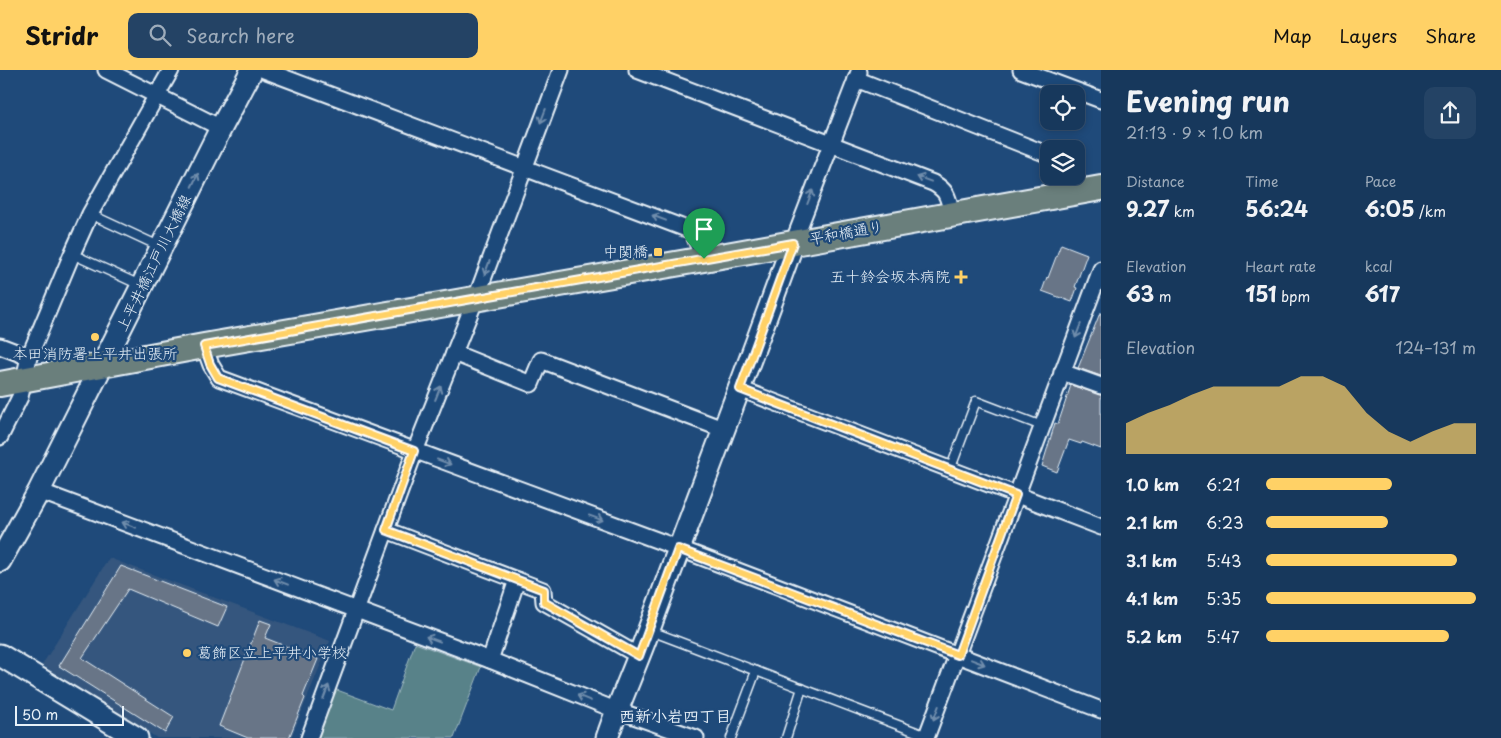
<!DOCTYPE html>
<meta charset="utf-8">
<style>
:root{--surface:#17385c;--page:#244365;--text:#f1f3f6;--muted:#9eacbb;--line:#365272;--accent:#ffd166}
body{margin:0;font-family:"Playpen Sans","Klee One",sans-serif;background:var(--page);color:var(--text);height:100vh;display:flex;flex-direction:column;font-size:19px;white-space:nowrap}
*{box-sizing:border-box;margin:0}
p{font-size:16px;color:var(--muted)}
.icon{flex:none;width:28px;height:28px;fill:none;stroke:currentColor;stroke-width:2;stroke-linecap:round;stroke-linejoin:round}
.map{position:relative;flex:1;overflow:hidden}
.details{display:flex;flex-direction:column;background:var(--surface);width:400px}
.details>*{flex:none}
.tools{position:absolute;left:1040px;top:15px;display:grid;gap:10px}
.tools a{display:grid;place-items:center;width:45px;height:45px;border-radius:10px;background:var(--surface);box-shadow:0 2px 8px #0003,0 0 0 1px var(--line);font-size:25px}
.scale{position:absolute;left:15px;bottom:12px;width:109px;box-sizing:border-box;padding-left:5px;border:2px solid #e8f1f8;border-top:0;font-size:14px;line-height:18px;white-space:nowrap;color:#e8f1f8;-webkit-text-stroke:4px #1f4a7a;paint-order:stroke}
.pin{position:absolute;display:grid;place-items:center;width:42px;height:42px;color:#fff;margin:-51px -21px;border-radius:50% 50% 50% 0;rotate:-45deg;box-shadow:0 0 5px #0007}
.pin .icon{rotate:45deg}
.round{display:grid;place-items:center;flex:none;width:52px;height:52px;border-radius:10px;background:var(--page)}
.headline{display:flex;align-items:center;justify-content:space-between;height:85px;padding:0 25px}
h1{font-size:28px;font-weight:700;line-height:38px}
.figures{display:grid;grid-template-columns:repeat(3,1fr);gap:8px;height:85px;padding:5px 25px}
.figures div{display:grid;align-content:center}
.figures b{font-size:21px;font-weight:700}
.figures small{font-size:14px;font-weight:400}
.figures p{font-size:14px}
.chart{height:140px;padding:10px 25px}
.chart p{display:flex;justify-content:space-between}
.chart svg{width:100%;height:90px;margin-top:5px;fill:var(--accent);opacity:.7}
ul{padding:0 25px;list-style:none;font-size:16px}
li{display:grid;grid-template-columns:80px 60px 1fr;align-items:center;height:38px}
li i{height:12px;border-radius:6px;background:var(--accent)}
header{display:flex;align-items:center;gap:30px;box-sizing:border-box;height:70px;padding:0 25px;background:var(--accent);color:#111}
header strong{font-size:24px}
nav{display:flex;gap:28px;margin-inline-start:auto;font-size:18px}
.search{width:350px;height:45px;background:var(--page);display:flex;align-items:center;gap:12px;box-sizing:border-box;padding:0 18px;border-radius:10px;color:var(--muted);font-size:19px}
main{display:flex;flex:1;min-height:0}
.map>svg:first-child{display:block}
.built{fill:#35577e}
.green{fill:#598289;stroke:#a0bac0}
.building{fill:#687587;stroke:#e8f1f8}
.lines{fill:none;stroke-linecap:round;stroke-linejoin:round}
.lane-casing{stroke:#e8f1f8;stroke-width:11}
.street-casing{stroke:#e8f1f8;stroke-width:19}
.secondary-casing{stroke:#e8f1f8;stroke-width:25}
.primary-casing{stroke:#e8f1f8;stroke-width:28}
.lane{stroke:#1f4a7a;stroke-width:8}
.street{stroke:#1f4a7a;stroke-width:15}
.secondary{stroke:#1f4a7a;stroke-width:21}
.primary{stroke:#6b7f7c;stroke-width:24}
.oneway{stroke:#6f8dac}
.route-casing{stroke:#fff;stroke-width:10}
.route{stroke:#ffd166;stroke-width:6}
.poi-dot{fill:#ffd166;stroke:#1f4a7a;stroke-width:2}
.labels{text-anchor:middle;stroke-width:4.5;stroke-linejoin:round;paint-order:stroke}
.street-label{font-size:15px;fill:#e8f1f8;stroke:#1f4a7a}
.poi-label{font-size:15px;fill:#e8f1f8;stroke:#1f4a7a;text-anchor:end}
.neighbourhood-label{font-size:16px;font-weight:bold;fill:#e8f1f8;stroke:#1f4a7a}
</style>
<header>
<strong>Stridr</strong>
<div class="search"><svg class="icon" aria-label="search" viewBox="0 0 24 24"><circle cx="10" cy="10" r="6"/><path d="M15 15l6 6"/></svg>Search here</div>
<nav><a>Map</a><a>Layers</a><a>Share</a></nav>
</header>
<main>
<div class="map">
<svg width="1101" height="668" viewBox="0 0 1101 668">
<rect width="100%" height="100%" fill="#1f4a7a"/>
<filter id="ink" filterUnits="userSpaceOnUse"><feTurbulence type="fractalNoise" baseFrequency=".02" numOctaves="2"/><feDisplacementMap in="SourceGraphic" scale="10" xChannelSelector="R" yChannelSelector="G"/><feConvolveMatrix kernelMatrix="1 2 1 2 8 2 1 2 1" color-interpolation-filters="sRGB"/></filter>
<g filter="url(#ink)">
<path class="built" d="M109 488 330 571 291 668H157L42 595Z"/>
<path class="green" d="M415 573 481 597 454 668H310L329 617 391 640Z"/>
<g class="building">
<path d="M1061 174 1087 184 1075 217 1077 218 1072 232 1042 221 1047 207 1048 208Z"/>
<path d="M1100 243H1101V306L1078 298Z"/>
<path d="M1071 315 1101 325V379L1082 372 1081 374 1069 370 1057 402 1042 396 1052 363 1055 353 1058 354Z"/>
<path d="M121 496 227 537 218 557 128 519 82 588 174 647 165 663 59 596Z"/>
<path d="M260 550 271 554 265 568 318 589 303 626 305 628 289 668H248L219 656Z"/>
</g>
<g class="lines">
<defs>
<g id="lane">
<path d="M90 144 161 177"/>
<path d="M72 184 140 215"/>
<path d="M950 400 976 331 1042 356"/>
<path d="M651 561 927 666"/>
<path d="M731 668 756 601"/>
<path d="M786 668 802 618"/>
</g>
<g id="street">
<path d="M106 0 221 58"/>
<path d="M264 0 692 161 704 189"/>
<path d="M637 0 933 113C948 121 948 128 952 144"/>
<path d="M1021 0 1101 30"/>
<path d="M856 9 1049 85"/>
<path d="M1070 106 1071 124"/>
<path d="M793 173 859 2"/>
<path d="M0 276 29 287"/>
<path d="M204 276 211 295 219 308 670 475 1101 640"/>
<path d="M454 283 531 314 541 290 725 360"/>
<path d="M1062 302 1101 316"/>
<path d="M740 319 1101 457"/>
<path d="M0 367 20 327 29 287 72 184 90 144 171 0"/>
<path d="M39 421 490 590 608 637 696 668"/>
<path d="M386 460 543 520 544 532 639 586"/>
<path d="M490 590 517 510"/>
<path d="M309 668 415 381 476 228 561 0"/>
<path d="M926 668 1101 199"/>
</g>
<g id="secondary">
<path d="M0 491 39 421 221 58 252 0"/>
<path d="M0 585 137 668"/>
<path d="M607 668C619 632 635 598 648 562 696 432 746 303 793 173"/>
</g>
<path id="primary" d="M0 314 204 276 704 189 1101 118"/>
</defs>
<use href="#lane" class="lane-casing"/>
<use href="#street" class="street-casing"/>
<use href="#secondary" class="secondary-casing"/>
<use href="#primary" class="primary-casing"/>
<use href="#lane" class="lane"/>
<use href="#street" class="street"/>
<use href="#secondary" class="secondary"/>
<use href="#primary" class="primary"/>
</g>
<defs><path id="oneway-shaft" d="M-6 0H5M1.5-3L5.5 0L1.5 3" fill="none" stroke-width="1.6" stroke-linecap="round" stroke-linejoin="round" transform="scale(1.25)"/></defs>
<g class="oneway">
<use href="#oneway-shaft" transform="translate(543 46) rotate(111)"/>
<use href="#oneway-shaft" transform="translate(924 109) rotate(-160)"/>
<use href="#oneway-shaft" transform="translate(195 110) rotate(-64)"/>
<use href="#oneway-shaft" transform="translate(810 127) rotate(-69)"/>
<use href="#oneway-shaft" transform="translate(659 148) rotate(-159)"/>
<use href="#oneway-shaft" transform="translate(487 198) rotate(110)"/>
<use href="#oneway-shaft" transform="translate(1078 261) rotate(111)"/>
<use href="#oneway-shaft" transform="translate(438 323) rotate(-68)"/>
<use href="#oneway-shaft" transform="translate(444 392) rotate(20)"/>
<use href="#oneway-shaft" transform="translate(596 448) rotate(20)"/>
<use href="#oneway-shaft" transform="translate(129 455) rotate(-159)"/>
<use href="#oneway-shaft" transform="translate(281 512) rotate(-159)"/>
<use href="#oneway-shaft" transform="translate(433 569) rotate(-160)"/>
<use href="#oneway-shaft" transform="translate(978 592) rotate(21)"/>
<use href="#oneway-shaft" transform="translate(326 622) rotate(-69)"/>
<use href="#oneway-shaft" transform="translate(584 628) rotate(-158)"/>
<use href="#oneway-shaft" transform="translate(936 643) rotate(111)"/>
</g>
</g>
<g class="lines" filter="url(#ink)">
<defs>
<path id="route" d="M793 173 740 319 1016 425 958 585 678 479 639 586 544 532V520L386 460 414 381 218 308 210 294 204 276Z"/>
</defs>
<use href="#route" class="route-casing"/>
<use href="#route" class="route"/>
</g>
<g class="poi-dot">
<rect x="653" y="177" width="10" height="10" rx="2.5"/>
<path d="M958.5 199.5h5v5h5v5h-5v5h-5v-5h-5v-5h5z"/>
<circle cx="95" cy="267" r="5"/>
<circle cx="187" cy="583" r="5"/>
</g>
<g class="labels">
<g class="street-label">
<text transform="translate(846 163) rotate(-10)" y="5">平和橋通り</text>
<text transform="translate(154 193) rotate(-64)" y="5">上平井橋江戸川大橋線</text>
</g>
<g class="poi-label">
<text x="648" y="187">中関橋</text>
<text x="950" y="212">五十鈴会坂本病院</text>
<text x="95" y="289" text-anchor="middle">本田消防署上平井出張所</text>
<text x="197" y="588" text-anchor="start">葛飾区立上平井小学校</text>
</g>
<g class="neighbourhood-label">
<text x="675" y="652">西新小岩四丁目</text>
</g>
</g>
</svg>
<div class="tools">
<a><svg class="icon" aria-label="locate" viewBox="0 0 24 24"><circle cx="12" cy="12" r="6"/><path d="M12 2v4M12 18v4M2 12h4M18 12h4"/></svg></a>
<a><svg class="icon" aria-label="layers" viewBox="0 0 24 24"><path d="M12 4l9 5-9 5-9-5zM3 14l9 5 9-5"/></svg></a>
</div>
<div class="scale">50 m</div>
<div class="pin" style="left:704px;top:189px;background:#1e9e55"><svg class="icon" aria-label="arrive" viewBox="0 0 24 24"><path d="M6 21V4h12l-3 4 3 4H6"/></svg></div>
</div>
<section class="details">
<div class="headline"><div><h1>Evening run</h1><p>21:13 · 9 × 1.0 km</p></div><a class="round"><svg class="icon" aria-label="share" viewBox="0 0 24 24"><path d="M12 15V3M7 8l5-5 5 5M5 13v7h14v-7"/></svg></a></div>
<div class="figures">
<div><p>Distance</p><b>9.27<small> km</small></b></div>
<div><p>Time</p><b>56:24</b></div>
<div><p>Pace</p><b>6:05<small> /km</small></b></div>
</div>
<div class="figures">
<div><p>Elevation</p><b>63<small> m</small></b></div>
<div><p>Heart rate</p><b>151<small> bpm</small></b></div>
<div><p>kcal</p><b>617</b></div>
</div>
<div class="chart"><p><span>Elevation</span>124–131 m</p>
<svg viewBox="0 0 160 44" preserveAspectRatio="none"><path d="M0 44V29L10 24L20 20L30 15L40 11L50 11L60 11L70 11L80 6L90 6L100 11L110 24L120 33L130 38L140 33L150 29L160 29V44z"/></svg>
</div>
<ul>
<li><b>1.0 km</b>6:21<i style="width:60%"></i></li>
<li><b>2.1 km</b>6:23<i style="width:58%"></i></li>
<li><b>3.1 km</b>5:43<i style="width:91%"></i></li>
<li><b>4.1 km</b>5:35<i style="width:100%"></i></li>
<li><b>5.2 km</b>5:47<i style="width:87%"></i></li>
</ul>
</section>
</main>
